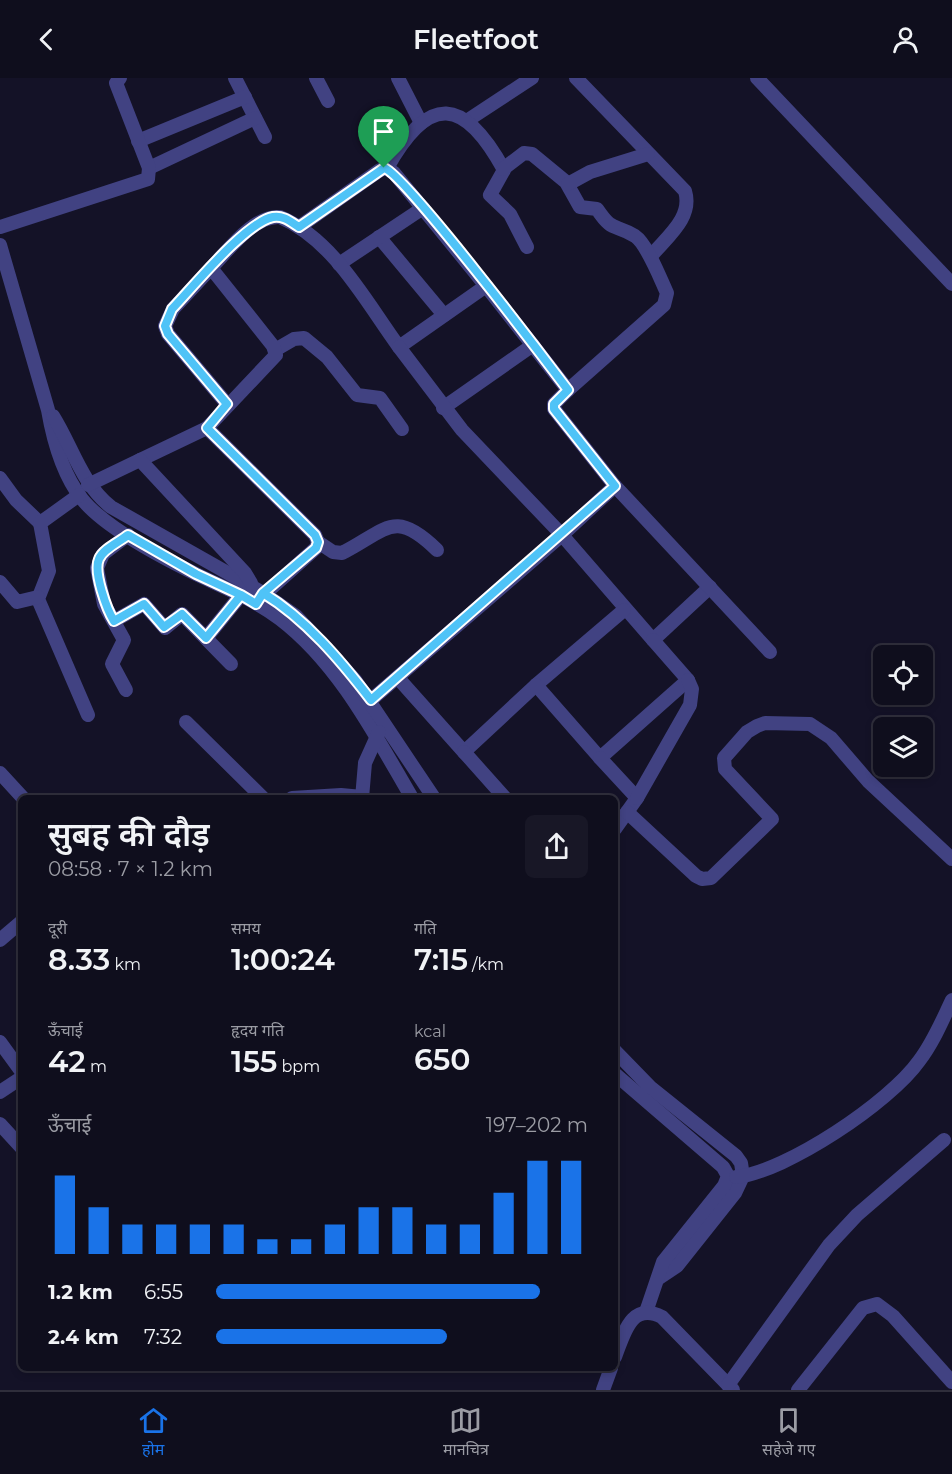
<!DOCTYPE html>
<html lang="hi">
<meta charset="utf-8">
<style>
:root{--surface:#0f0e1d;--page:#181726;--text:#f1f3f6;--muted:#9b9ca4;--line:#2f2e3b;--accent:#1a73e8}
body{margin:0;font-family:Montserrat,"Noto Sans Devanagari",sans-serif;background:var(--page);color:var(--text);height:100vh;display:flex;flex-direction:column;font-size:22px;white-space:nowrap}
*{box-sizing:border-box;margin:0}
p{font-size:20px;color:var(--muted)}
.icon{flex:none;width:33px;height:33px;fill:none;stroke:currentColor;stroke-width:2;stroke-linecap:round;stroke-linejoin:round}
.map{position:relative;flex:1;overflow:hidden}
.panel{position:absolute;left:18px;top:717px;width:600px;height:576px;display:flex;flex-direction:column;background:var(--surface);border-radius:9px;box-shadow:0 3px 9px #0003,0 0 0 2px var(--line)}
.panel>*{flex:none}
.buttons{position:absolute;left:873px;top:567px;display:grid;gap:12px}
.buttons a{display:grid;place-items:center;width:60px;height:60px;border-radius:9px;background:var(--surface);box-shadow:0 3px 9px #0003,0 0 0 2px var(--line);font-size:30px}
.pin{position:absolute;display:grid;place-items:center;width:51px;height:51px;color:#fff;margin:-62px -26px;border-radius:50% 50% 50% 0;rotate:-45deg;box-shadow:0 0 6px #0007}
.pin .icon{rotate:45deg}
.round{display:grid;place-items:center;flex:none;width:63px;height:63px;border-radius:9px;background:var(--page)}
.summary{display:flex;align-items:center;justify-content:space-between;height:102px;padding:0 30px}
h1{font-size:33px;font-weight:600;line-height:45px}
.stats{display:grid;grid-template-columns:repeat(3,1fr);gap:9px;height:102px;padding:6px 30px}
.stats div{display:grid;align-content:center}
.stats b{font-size:30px;font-weight:600}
.stats small{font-size:16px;font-weight:400}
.stats p{font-size:16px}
.chart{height:168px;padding:12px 30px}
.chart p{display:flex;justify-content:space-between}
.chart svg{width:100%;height:108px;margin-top:6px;stroke:var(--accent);stroke-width:6}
ul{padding:0 30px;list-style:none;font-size:20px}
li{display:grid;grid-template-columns:96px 72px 1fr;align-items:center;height:45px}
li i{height:15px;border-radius:8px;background:var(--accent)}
header{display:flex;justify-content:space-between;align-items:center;height:78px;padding:0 30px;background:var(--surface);font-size:27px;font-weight:600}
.tabs{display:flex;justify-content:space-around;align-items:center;height:84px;border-top:2px solid var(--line);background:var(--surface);font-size:16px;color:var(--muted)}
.tabs a{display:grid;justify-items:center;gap:3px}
.tabs .on{color:var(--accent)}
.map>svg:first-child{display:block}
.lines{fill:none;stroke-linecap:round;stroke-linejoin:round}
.minor{stroke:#414282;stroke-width:14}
.route-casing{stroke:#fff;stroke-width:12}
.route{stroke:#4fc3f7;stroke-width:8}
</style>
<header><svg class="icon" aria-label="back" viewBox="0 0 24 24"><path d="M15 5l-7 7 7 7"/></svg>Fleetfoot<svg class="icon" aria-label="person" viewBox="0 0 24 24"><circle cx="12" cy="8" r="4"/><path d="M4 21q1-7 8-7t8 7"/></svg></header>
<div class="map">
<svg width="952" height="1312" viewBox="0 0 952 1312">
<rect width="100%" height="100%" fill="#141227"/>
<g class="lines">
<g class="minor">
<path d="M235 0 265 59"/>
<path d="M316 0 328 23"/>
<path d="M398 0 421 45"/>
<path d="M576 0 685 113C693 139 668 158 652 177"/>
<path d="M757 0 952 206"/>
<path d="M468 42 532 0"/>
<path d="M138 63 245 19"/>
<path d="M149 90 255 40"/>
<path d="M387 90C429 15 464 19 504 92L490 117 510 136 527 169"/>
<path d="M503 91 524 75 532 76 566 104 580 129 597 131C613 155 614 145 635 158 647 166 660 200 667 215L664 227 568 312"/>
<path d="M568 106 590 94 648 76"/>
<path d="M0 149 148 101 149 90 116 5 120 0"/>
<path d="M299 149 380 92 387 90 394 95 486 208"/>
<path d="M379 159 444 237"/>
<path d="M0 167 48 332C53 361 63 397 82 421 105 450 165 481 200 498 227 511 255 522 280 541 339 586 375 657 412 720"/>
<path d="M339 186 423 130"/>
<path d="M211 190C228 173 253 137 280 139 334 162 366 224 399 269L486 208 568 312 554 326V331L615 408 562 457 653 562 710 509"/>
<path d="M275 272 294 261 304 260 327 279 357 317 380 320 402 351"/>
<path d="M443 330 533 267"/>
<path d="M53 338C73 370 81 405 111 429L263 515 296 538 355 602 434 720"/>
<path d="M207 350 276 277 273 268 211 190 173 231 165 248 168 256 227 326"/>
<path d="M140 382 207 350 315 457 318 464 316 470 259 521"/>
<path d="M0 400 16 422 40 445"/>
<path d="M88 407 140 382 245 495 251 505"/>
<path d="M615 408 770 574"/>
<path d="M79 417 40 445 49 493 38 521 88 637"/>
<path d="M318 464 333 474 342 475C387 452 394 430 437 472"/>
<path d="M0 504 17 524 38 519"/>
<path d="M114 543 144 526 165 550 182 536 231 586"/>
<path d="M206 560 241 517"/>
<path d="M398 600 464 674 536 607 624 532"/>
<path d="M536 607 600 680 688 602 653 562"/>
<path d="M126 612 112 586 124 562 104 526 97 490 103 476 128 457"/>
<path d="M371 622 562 457 462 352 399 269"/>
<path d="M186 644 263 720"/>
<path d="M464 674 505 720"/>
<path d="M600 680 637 720 615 751"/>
<path d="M0 695 23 720"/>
<path d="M292 720 341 717 362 719"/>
<path d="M362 720 365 685 379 654"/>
<path d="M637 720 690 627 692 611 688 602"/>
<path d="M627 734 696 798 702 801 711 800 772 741 725 691 724 680 747 654 757 648 765 645 810 646 831 660 868 703 952 781"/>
<path d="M0 862 21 844"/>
<path d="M0 964 21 993"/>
<path d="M615 973 650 1009 736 1078 741 1085 743 1098 735 1115 677 1188 659 1200"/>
<path d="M615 996 723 1089 728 1098 724 1108 663 1184 646 1234"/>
<path d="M0 1014 21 1000"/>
<path d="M0 1046 21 1069"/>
<path d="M736 1099C786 1094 890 1024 919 983 933 965 942 943 952 922"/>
<path d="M615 1279C624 1256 631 1223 662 1239L733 1312"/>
<path d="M728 1307 829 1167 857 1137 944 1062"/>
<path d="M603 1312 611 1290"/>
<path d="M798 1312 863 1230 877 1226 893 1238 952 1304"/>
</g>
</g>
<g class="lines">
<defs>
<path id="route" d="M384 90 299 149C291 144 283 137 273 139 246 144 193 209 172 231L165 248 168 256 227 326 207 350 315 457 318 464 316 470 263 515 256 526 241 517 206 560 182 536 164 549 144 526 114 543C107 532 93 494 99 481 103 471 119 464 128 457L196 496 241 517 256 526 263 515C306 541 341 583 371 622L615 408 554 331V326L568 312C547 284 402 93 384 90"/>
</defs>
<use href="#route" class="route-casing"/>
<use href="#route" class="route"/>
</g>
</svg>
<div class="buttons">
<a><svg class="icon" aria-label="locate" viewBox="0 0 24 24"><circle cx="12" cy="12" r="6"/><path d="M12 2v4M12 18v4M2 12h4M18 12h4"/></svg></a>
<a><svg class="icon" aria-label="layers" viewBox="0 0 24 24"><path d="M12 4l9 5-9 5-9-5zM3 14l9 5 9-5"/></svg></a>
</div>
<div class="pin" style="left:384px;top:90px;background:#1e9e55"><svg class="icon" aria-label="arrive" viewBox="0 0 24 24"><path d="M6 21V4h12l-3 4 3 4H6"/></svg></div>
<section class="panel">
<div class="summary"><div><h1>सुबह की दौड़</h1><p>08:58 · 7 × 1.2 km</p></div><a class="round"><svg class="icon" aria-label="share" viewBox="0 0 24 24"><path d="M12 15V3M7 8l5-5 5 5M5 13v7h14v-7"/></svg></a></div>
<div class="stats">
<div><p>दूरी</p><b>8.33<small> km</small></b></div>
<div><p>समय</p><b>1:00:24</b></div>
<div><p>गति</p><b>7:15<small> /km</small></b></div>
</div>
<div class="stats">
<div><p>ऊँचाई</p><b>42<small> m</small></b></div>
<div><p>हृदय गति</p><b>155<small> bpm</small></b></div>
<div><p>kcal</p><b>650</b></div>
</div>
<div class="chart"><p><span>ऊँचाई</span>197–202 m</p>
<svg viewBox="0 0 160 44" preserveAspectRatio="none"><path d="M5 44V12M15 44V25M25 44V32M35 44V32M45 44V32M55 44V32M65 44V38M75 44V38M85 44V32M95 44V25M105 44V25M115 44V32M125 44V32M135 44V19M145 44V6M155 44V6"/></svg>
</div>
<ul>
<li><b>1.2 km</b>6:55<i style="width:87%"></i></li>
<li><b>2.4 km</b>7:32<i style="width:62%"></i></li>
</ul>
</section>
</div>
<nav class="tabs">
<a class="on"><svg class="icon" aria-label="home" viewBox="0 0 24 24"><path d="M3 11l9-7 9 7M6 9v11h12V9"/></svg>होम</a>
<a><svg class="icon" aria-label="map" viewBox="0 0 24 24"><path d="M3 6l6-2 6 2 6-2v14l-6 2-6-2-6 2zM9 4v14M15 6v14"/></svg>मानचित्र</a>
<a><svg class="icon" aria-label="saved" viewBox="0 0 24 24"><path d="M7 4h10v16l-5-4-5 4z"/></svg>सहेजे गए</a>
</nav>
